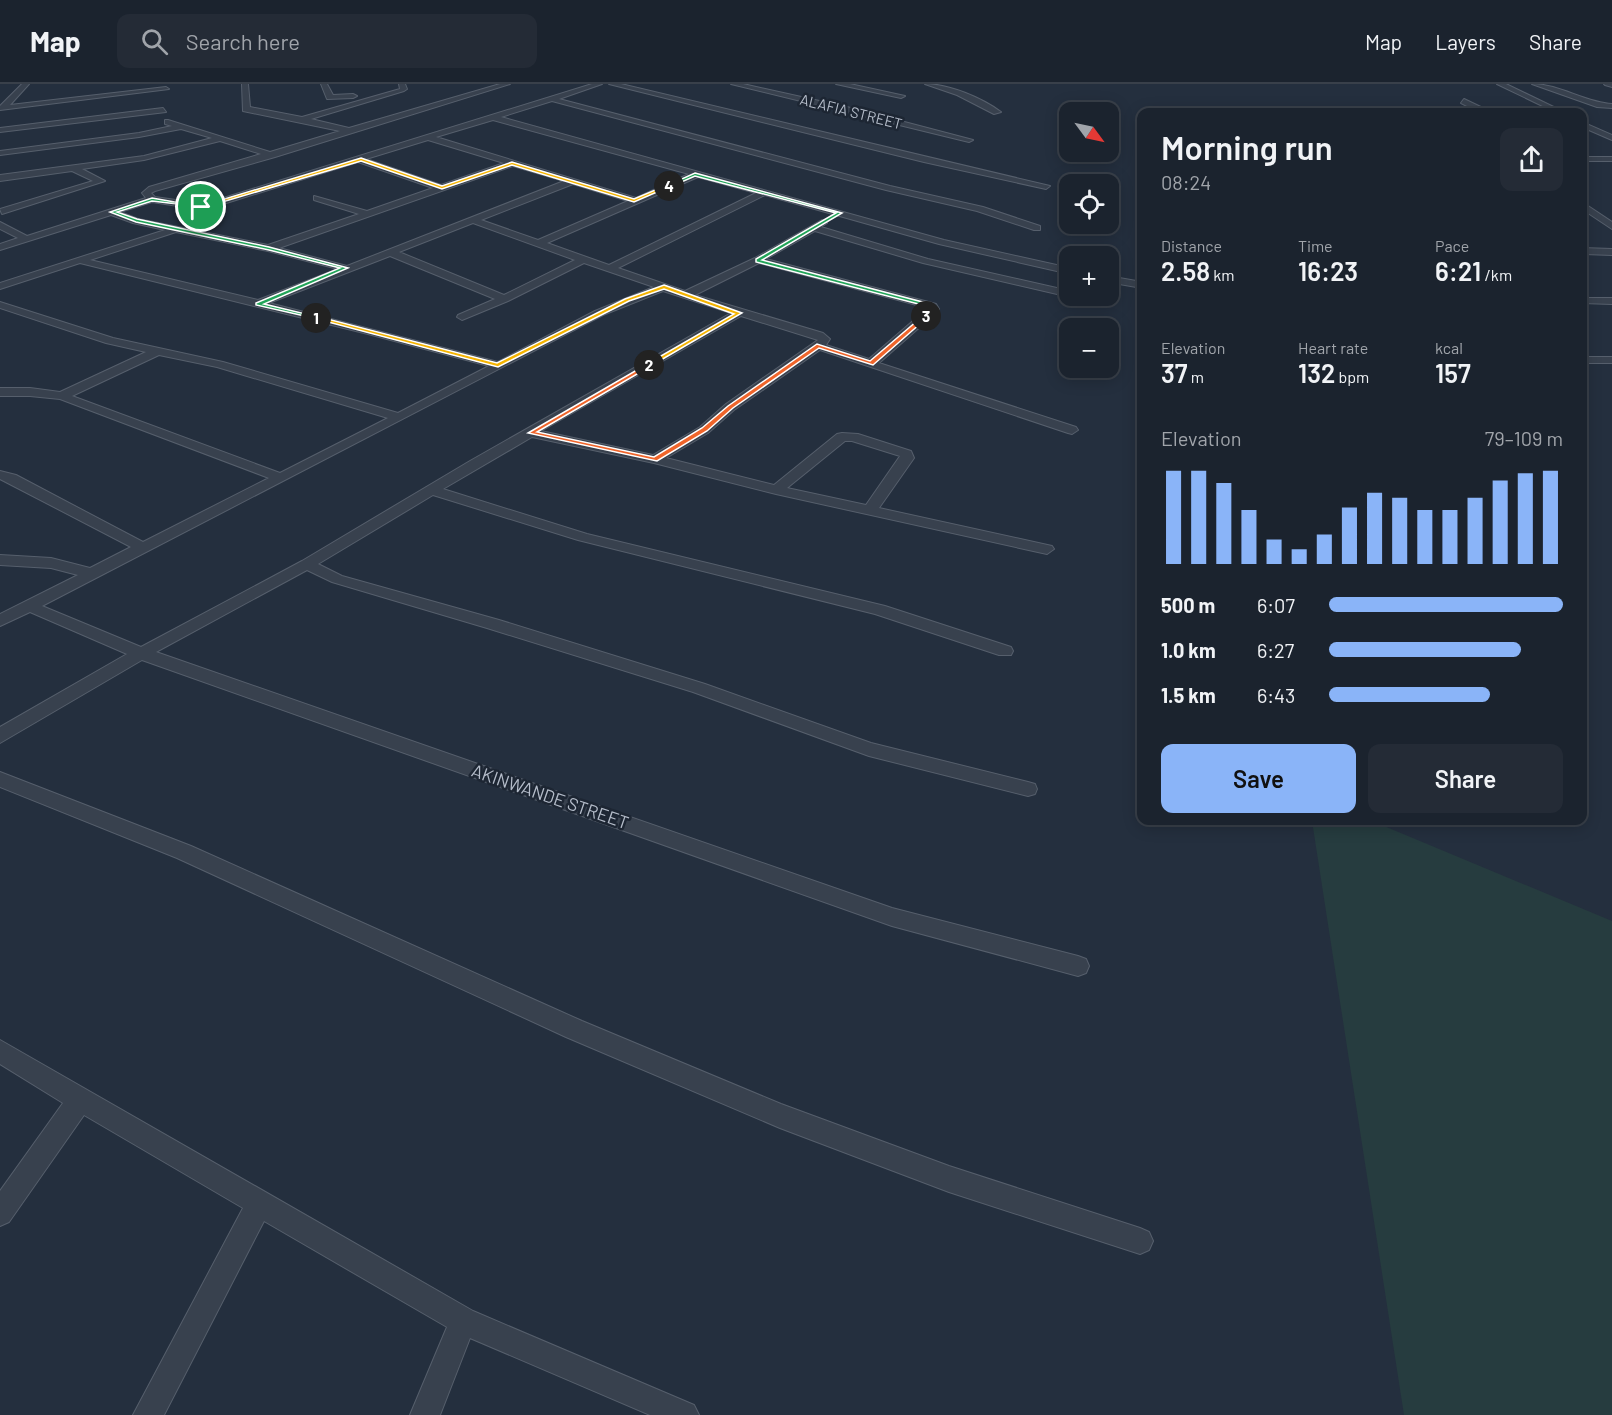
<!DOCTYPE html>
<meta charset="utf-8">
<style>
:root{--surface:#1b232e;--page:#242b36;--text:#f1f3f6;--muted:#a0a4aa;--line:#39404a;--accent:#8ab4f8}
body{margin:0;font-family:Barlow,sans-serif;background:var(--page);color:var(--text);height:100vh;display:flex;flex-direction:column;font-size:22px;white-space:nowrap}
*{box-sizing:border-box;margin:0}
p{font-size:20px;color:var(--muted)}
.icon{flex:none;width:33px;height:33px;fill:none;stroke:currentColor;stroke-width:2;stroke-linecap:round;stroke-linejoin:round}
.map{position:relative;flex:1;overflow:hidden}
.drawer{position:absolute;left:1137px;top:24px;width:450px;height:717px;display:flex;flex-direction:column;background:var(--surface);border-radius:12px;box-shadow:0 3px 15px #0003,0 0 0 2px var(--line)}
.drawer>*{flex:none}
.needle{width:39px;rotate:123deg}
.fabs{position:absolute;left:1059px;top:18px;display:grid;gap:12px}
.fabs a{display:grid;place-items:center;width:60px;height:60px;border-radius:12px;background:var(--surface);box-shadow:0 3px 15px #0003,0 0 0 2px var(--line);font-size:30px}
.pin{position:absolute;display:grid;place-items:center;width:51px;height:51px;color:#fff;margin:-26px;border:3px solid #fff;border-radius:50%;box-shadow:0 2px 6px #0007}
.km{position:absolute;width:30px;height:30px;margin:-15px;border-radius:50%;background:#222;color:#fff;font-size:16px;line-height:30px;text-align:center}
.round{display:grid;place-items:center;flex:none;width:63px;height:63px;border-radius:12px;background:var(--page)}
.summary{display:flex;align-items:center;justify-content:space-between;height:102px;padding:0 24px}
h1{font-size:33px;font-weight:600;line-height:45px}
.stats{display:grid;grid-template-columns:repeat(3,1fr);gap:9px;height:102px;padding:6px 24px}
.stats div{display:grid;align-content:center}
.stats b{font-size:26px;font-weight:600}
.stats small{font-size:16px;font-weight:400}
.stats p{font-size:16px}
.chart{height:168px;padding:12px 24px}
.chart p{display:flex;justify-content:space-between}
.chart svg{width:100%;height:108px;margin-top:6px;stroke:var(--accent);stroke-width:6}
.action{display:flex;gap:12px;margin-top:auto;padding:12px 24px}
.action a{flex:1;height:69px;border-radius:12px;background:var(--accent);color:#111;font-size:24px;font-weight:600;line-height:69px;text-align:center}
.action a+a{background:var(--page);color:var(--text)}
ul{padding:0 24px;list-style:none;font-size:20px}
li{display:grid;grid-template-columns:96px 72px 1fr;align-items:center;height:45px}
li i{height:15px;border-radius:8px;background:var(--accent)}
header{display:flex;align-items:center;gap:36px;box-sizing:border-box;height:84px;padding:0 30px;background:var(--surface);border-bottom:2px solid var(--line)}
header strong{font-size:28px}
nav{display:flex;gap:33px;margin-inline-start:auto;font-size:21px}
.search{width:420px;height:54px;background:var(--page);display:flex;align-items:center;gap:15px;box-sizing:border-box;padding:0 21px;border-radius:12px;color:var(--muted);font-size:22px}
.map>svg:first-child{display:block}
.green{fill:#263c3f}
.lines{fill:none;stroke-linecap:round;stroke-linejoin:round}
.street-casing{stroke:#565f6c;stroke-width:2}
.street{fill:#38414e;fill-rule:evenodd}
.split-1{fill:#22a559;stroke:#fff;stroke-width:1.5}
.split-2{fill:#f5b400;stroke:#fff;stroke-width:1.5}
.split-3{fill:#f0652b;stroke:#fff;stroke-width:1.5}
.split-4{fill:#22a559;stroke:#fff;stroke-width:1.5}
.split-5{fill:#f5b400;stroke:#fff;stroke-width:1.5}
.labels{text-anchor:middle;stroke-width:5;stroke-linejoin:round;paint-order:stroke}
.far-street-label{font-size:15px;fill:#b4bcc9;stroke:#1d2633}
.street-label{font-size:18px;fill:#b4bcc9;stroke:#1d2633}
</style>
<header>
<strong>Map</strong>
<div class="search"><svg class="icon" aria-label="search" viewBox="0 0 24 24"><circle cx="10" cy="10" r="6"/><path d="M15 15l6 6"/></svg>Search here</div>
<nav><a>Map</a><a>Layers</a><a>Share</a></nav>
</header>
<div class="map">
<svg width="1612" height="1331" viewBox="0 0 1612 1331">
<rect width="100%" height="100%" fill="#242f3e"/>
<path class="green" d="M1312 737H1372L1612 837V1331H1404Z"/>
<g class="lines">
<defs>
<g id="street">
<path d="M22 0H29L10 21 166 3 169 5 0 26V22Z"/>
<path d="M242 0H248L250 23 302 33 400 5 399 0H405L407 5 404 7 311 35 349 44 500 0H510L275 73 155 107 151 109 155 113 204 120 592 0H602L559 15 890 102 983 123 1040 142V146H1034L977 127 886 106 552 17 501 33 944 156 1070 184V190L939 160 765 111 618 184 685 207 755 174 822 136 827 139 821 143 928 175 1070 207V212H1074L1070 213 923 179 815 147 766 175 936 220 939 225 938 227 879 279 1076 343 1078 346 1072 350 1068 349 820 266 734 326 708 349 666 374 774 401 837 350 842 349 858 350 911 367 914 374 879 424 1052 462 1054 465 1047 470 776 410 654 379 532 353 443 405 587 450 885 522 1011 563 1013 567 1011 571H999L875 530 578 456 433 411 318 480 342 492 499 536 705 600 871 659 1028 698 1035 700 1037 705 1035 710 1028 712 869 672 693 608 487 544 332 498 307 486 156 568 892 824 1078 872 1086 875 1089 882 1086 889 1078 892 892 842 142 576 0 659V643L127 570 30 528 0 542V530L78 491 51 484 0 481V471L51 474 90 484 131 463 0 395V387L16 391 143 458 269 394 60 315 30 312H0V304H30L60 308 146 268 106 259 0 224V218L113 254 223 278 398 329 489 282 368 250 80 179 0 205V199L165 146 133 139 111 131 0 166V160L18 154 0 145V138L27 152 146 114 142 109 149 103 261 70 220 57 144 76 82 85 105 97 2 130 0 125 93 97 72 87 0 97V91L144 72 212 54 181 45 139 53 0 71V67L139 49 172 42 165 40V36H168L270 68 340 47 243 27ZM493 36 689 90 636 114 436 53ZM428 56 504 79 441 101 366 75ZM358 78 433 104 367 127 314 112V116L359 130 268 161 138 135 120 128 152 118 204 126ZM513 82 564 97 347 182 279 164ZM698 93 756 109 609 181 547 159ZM573 100 628 117 538 156 481 136ZM473 139 575 176 504 211 399 168ZM176 148 268 167 338 185 258 216 90 176ZM390 172 495 215 458 231 457 233 462 236 508 217 584 179 654 203 595 227 498 278 269 219ZM759 179 928 224 869 275 826 261 830 255 823 249 695 211ZM663 207 731 229 470 377 302 477 141 563 42 522 603 231ZM741 232 818 256 726 320 700 343 653 371 541 347ZM159 271 217 283 388 334 280 389 72 312ZM845 357H852L900 372 866 421 787 404Z"/>
<path d="M321 0H327L333 11 353 10 357 12 353 14 327 15Z"/>
<path d="M609 0H621L1050 102 1046 105 924 78Z"/>
<path d="M731 0H743L851 24 973 56 969 58Z"/>
<path d="M836 0H850L905 12 901 14Z"/>
<path d="M925 0C949 0 982 14 1001 28L994 30 957 11Z"/>
<path d="M1497 0H1506L1564 28H1555Z"/>
<path d="M1532 0C1559 0 1584 18 1612 20V24L1597 23Z"/>
<path d="M1604 0H1612V3L1605 1Z"/>
<path d="M1464 15 1487 26 1488 28H1479L1461 19Z"/>
<path d="M163 24 166 28 0 48V44Z"/>
<path d="M1582 38 1612 51V56L1582 43Z"/>
<rect x="1582" y="73" width="30" height="4"/>
<path d="M1582 118 1612 138V145L1582 125Z"/>
<path d="M1582 164 1612 165V171L1584 170Z"/>
<path d="M1108 192 1142 198V204L1108 198Z"/>
<path d="M1586 214H1612V220L1582 219V215Z"/>
<rect x="1582" y="273" width="30" height="6"/>
<path d="M0 688 191 762 582 937 781 1020 949 1082 1140 1144 1149 1148 1153 1157 1149 1166 1140 1170 949 1108 780 1044 566 953 177 774 0 703Z"/>
<path d="M0 956 473 1227 694 1321 699 1331H650L470 1254 440 1331H410L447 1243 264 1137 164 1331H133L243 1124 84 1031 9 1138 0 1142V1107L63 1019 0 980Z"/>
</g>
</defs>
<use href="#street" class="street-casing"/>
<use href="#street" class="street"/>
</g>
<path class="split-1" d="M152 114 203 123 152 117 117 128 137 135 269 163 348 184 264 220 318 233V235L256 221V219L340 184 269 166 136 138 110 128Z"/>
<path class="split-2" d="M664 201 742 229 649 283 647 280 734 230 664 205 629 217 498 283 313 234 316 232 497 279 625 215Z"/>
<path class="split-3" d="M924 231 929 232 873 281 819 264 733 324 707 347 657 377 528 349 649 279 651 282 537 348 654 373 702 344 728 322 817 260 870 277Z"/>
<path class="split-4" d="M695 89 842 129 762 176 934 221 936 225 928 233H924L930 223 756 178V175L836 129 695 92 670 103 666 102Z"/>
<path class="split-5" d="M361 74 442 102 512 78 634 115 667 101 671 102 634 118 512 81 442 105 361 77 202 124 198 123Z"/>
<g class="labels">
<g class="far-street-label">
<text transform="translate(851 28) rotate(14)" y="5">ALAFIA STREET</text>
</g>
<g class="street-label">
<text transform="translate(550 713) rotate(19)" y="6">AKINWANDE STREET</text>
</g>
</g>
</svg>
<div class="fabs">
<a><svg class="needle" viewBox="-14 -14 28 28"><path d="M0-13l5 13h-10z" fill="#e53935"/><path d="M0 13l5-13h-10z" fill="#a0a4aa"/></svg></a>
<a><svg class="icon" aria-label="locate" viewBox="0 0 24 24"><circle cx="12" cy="12" r="6"/><path d="M12 2v4M12 18v4M2 12h4M18 12h4"/></svg></a>
<a>+</a>
<a>−</a>
</div>
<div class="pin" style="left:201px;top:123px;background:#1e9e55"><svg class="icon" aria-label="arrive" viewBox="0 0 24 24"><path d="M6 21V4h12l-3 4 3 4H6"/></svg></div>
<b class="km" style="left:316px;top:234px">1</b>
<b class="km" style="left:649px;top:281px">2</b>
<b class="km" style="left:926px;top:232px">3</b>
<b class="km" style="left:669px;top:102px">4</b>
<section class="drawer">
<div class="summary"><div><h1>Morning run</h1><p>08:24</p></div><a class="round"><svg class="icon" aria-label="share" viewBox="0 0 24 24"><path d="M12 15V3M7 8l5-5 5 5M5 13v7h14v-7"/></svg></a></div>
<div class="stats">
<div><p>Distance</p><b>2.58<small> km</small></b></div>
<div><p>Time</p><b>16:23</b></div>
<div><p>Pace</p><b>6:21<small> /km</small></b></div>
</div>
<div class="stats">
<div><p>Elevation</p><b>37<small> m</small></b></div>
<div><p>Heart rate</p><b>132<small> bpm</small></b></div>
<div><p>kcal</p><b>157</b></div>
</div>
<div class="chart"><p><span>Elevation</span>79–109 m</p>
<svg viewBox="0 0 160 44" preserveAspectRatio="none"><path d="M5 44V6M15 44V6M25 44V11M35 44V22M45 44V34M55 44V38M65 44V32M75 44V21M85 44V15M95 44V17M105 44V22M115 44V22M125 44V17M135 44V10M145 44V7M155 44V6"/></svg>
</div>
<ul>
<li><b>500 m</b>6:07<i style="width:100%"></i></li>
<li><b>1.0 km</b>6:27<i style="width:82%"></i></li>
<li><b>1.5 km</b>6:43<i style="width:69%"></i></li>
</ul>
<div class="action"><a>Save</a><a>Share</a></div>
</section>
</div>
